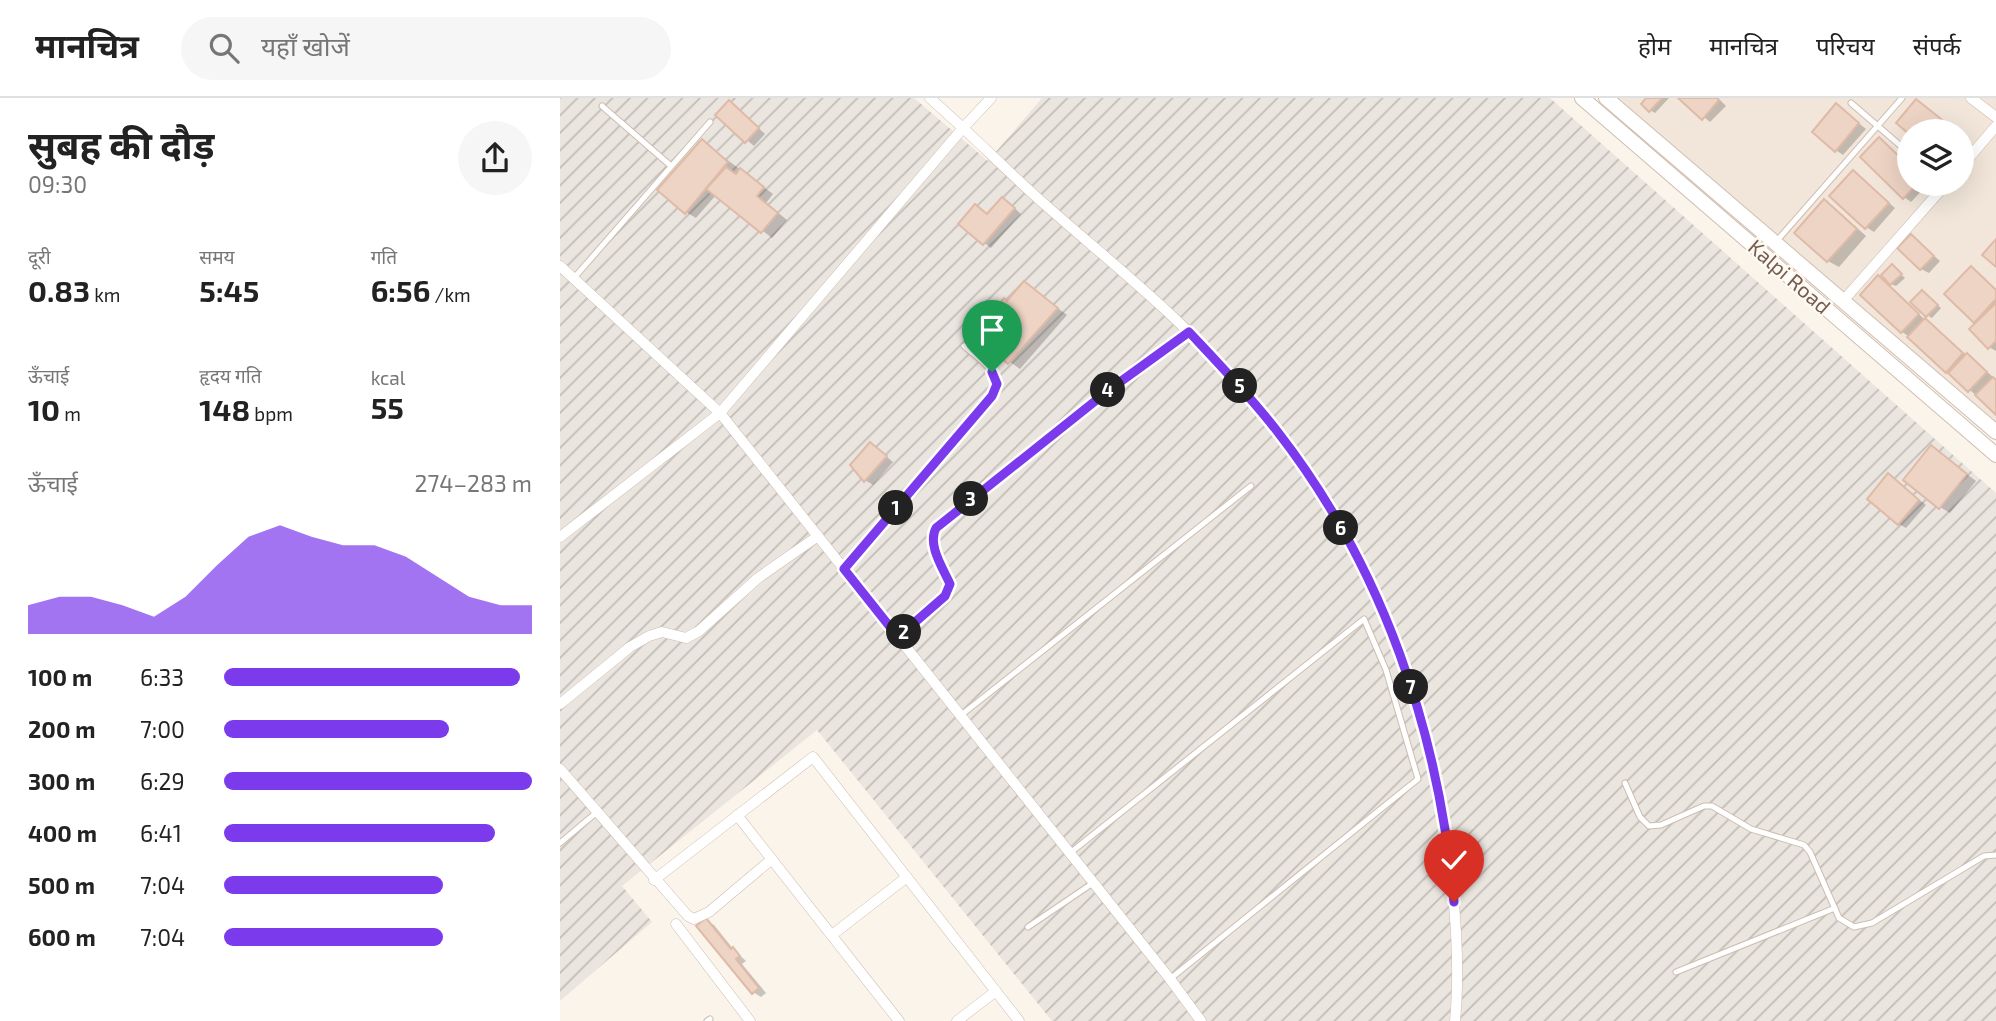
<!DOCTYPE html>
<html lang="hi">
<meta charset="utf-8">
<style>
:root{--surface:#fff;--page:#f6f6f6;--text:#222;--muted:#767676;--line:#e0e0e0;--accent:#7c3aed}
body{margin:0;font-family:"Exo 2","Noto Sans Devanagari",sans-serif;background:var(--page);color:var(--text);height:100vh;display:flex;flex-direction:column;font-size:26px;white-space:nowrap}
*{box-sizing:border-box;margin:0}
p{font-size:23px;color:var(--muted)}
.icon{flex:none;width:38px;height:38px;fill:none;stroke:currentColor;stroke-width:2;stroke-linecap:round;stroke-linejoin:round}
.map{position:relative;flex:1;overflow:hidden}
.panel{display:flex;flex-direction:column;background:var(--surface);width:560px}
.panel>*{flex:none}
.fabs{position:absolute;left:1337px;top:21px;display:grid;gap:14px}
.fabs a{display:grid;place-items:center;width:77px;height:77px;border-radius:50%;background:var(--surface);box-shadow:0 7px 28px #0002;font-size:35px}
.pin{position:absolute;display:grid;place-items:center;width:60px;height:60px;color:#fff;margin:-72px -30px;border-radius:50% 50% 50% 0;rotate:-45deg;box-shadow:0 0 7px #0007}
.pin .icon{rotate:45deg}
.km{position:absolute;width:35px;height:35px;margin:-18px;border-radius:50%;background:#222;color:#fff;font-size:19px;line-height:35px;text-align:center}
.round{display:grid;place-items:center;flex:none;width:74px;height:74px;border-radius:37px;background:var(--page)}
.overview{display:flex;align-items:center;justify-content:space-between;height:119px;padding:0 28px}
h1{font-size:38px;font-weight:700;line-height:52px}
.stats{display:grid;grid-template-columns:repeat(3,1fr);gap:10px;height:119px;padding:7px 28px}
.stats div{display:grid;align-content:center}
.stats b{font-size:30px;font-weight:700}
.stats small{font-size:19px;font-weight:400}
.stats p{font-size:19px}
.chart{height:196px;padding:14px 28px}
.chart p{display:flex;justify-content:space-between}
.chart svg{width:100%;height:126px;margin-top:7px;fill:var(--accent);opacity:.7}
ul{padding:0 28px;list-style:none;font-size:23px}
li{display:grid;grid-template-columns:112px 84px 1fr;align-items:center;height:52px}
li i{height:18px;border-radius:9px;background:var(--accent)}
header{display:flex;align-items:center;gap:42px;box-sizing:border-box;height:98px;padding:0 35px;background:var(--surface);border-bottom:2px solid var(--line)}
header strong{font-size:33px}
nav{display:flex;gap:38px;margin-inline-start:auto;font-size:24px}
.search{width:490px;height:63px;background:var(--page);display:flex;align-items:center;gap:18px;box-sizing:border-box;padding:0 24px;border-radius:38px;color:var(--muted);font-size:26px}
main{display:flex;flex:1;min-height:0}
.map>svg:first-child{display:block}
.residential{fill:#f2e6da;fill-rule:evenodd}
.industrial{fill:url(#industrial-furrows)}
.shadow{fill:#0003}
.building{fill:#eed4c5;stroke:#dfbba7;stroke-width:2}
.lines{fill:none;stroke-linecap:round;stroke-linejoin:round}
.lane-casing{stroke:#cdbdb1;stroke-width:7}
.street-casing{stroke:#cdbdb1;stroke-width:11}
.secondary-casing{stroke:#cfbdaf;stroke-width:16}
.lane{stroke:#fff;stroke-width:5}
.street{stroke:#fff;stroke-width:10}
.secondary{stroke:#fff;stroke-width:14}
.route-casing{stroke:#fff;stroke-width:14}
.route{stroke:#7c3aed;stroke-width:9}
.labels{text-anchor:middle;stroke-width:5;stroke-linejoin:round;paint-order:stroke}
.street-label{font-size:21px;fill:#745c50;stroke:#fef9f1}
</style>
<header>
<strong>मानचित्र</strong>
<div class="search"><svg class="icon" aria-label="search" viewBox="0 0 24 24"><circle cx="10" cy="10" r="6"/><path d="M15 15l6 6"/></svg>यहाँ खोजें</div>
<nav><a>होम</a><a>मानचित्र</a><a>परिचय</a><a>संपर्क</a></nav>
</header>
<main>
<section class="panel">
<div class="overview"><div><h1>सुबह की दौड़</h1><p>09:30</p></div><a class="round"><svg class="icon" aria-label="share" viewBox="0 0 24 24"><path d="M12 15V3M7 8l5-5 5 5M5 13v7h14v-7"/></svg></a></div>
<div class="stats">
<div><p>दूरी</p><b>0.83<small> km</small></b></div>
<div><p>समय</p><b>5:45</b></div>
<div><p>गति</p><b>6:56<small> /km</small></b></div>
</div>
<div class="stats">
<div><p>ऊँचाई</p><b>10<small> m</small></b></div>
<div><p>हृदय गति</p><b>148<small> bpm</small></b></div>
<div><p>kcal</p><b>55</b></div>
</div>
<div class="chart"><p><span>ऊँचाई</span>274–283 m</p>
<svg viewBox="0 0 160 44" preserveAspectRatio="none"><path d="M0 44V34L10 31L20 31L30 34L40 38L50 31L60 20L70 10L80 6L90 10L100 13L110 13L120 17L130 24L140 31L150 34L160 34V44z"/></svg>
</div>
<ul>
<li><b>100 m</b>6:33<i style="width:96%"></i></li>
<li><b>200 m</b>7:00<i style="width:73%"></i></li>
<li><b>300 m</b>6:29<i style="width:100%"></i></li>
<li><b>400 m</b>6:41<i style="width:88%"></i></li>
<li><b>500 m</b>7:04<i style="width:71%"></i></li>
<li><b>600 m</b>7:04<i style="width:71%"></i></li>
</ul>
</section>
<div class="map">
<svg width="1436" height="923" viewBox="0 0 1436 923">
<defs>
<pattern id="industrial-furrows" width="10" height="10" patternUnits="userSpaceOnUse" patternTransform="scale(1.75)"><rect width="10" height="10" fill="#ebe5e0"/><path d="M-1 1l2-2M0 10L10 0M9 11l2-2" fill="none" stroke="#c3bdb8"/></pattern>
</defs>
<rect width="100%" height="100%" fill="#fbf4eb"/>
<path class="residential" d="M1053 0H1436V330ZM1349 33H1402V86H1349Z"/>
<path class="industrial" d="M0 0H354L428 63 482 0H990L1436 395V923H492L257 632 62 788 92 824 0 903Z"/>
<g class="shadow">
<path d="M1088 0H1109L1095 15 1090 12Z"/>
<path d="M1121 0H1158L1166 8 1150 24Z"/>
<path d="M169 4 205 36 194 48 158 17Z"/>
<path d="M1277 8 1306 31 1283 57 1276 52Z"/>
<path d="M1402 38 1412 46 1402 58Z"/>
<path d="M1320 41 1349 67V86H1368L1351 104 1344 99Z"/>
<path d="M142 43 213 96 206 105 227 122 212 140 156 97 136 120 126 114Z"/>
<path d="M1293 74 1335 110 1314 134 1306 129Z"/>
<path d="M1264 104 1275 110 1306 138 1279 169 1268 163Z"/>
<path d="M450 106 461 116 431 150 401 126 428 117Z"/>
<path d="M1351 138 1380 163 1369 175 1361 171Z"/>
<path d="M1332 168 1345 180 1336 188 1331 186Z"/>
<path d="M1411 170 1436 191V253L1429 249 1418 225 1415 223Z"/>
<path d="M1318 180 1326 184 1365 222 1433 279 1432 280 1436 283V315L1350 239 1342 234Z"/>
<path d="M464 185 507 217 460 271 443 259 440 262 429 256 440 217 448 204Z"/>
<path d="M1362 194 1381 210 1372 220 1367 217Z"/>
<path d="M311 346 333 364 313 387 305 382Z"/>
<path d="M1371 349 1416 383 1390 415 1380 409Z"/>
<path d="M1329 378 1366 407 1346 430 1339 426Z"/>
<path d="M146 823 154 827 174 852 186 863 182 866 206 895 201 899 193 894Z"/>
</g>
<g class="building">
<path d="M1086 0H1102L1089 14 1081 6Z"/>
<path d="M1118 0H1157L1159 2 1142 22Z"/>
<path d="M1356 1 1396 33H1349V36L1336 25Z"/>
<path d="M169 2 199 30 185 45 155 17Z"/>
<path d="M1276 5 1299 25 1275 54 1252 34Z"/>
<path d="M1319 39 1349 68V86H1357L1343 101 1300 59Z"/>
<path d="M142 41 168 64 125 116 97 92Z"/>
<path d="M166 69 176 76 180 70 204 89 197 98 218 115 201 135 146 91Z"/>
<path d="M1293 72 1329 105 1305 131 1269 98Z"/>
<path d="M442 99 455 110 423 147 398 126 415 106 427 116Z"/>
<path d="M1264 101 1297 131 1267 164 1234 135Z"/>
<path d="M1351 136 1374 158 1360 172 1337 150Z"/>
<path d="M1436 141V169L1422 157Z"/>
<path d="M1332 166 1342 176 1330 187 1321 177Z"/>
<path d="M1411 168 1436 192V201L1414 225 1384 196Z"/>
<path d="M1318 177 1359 216 1341 235 1300 197Z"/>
<path d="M464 183 498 210 448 266 433 253 428 258 424 254 428 249 418 240 438 217 433 213 444 200 447 203Z"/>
<path d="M1362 192 1378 207 1366 219 1350 204Z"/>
<path d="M1436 205V243L1428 251 1409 231Z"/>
<path d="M1365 220 1403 255 1386 275 1347 239Z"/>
<path d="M1407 255 1427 274 1408 294 1388 275Z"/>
<path d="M1433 279 1436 282V317L1415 297Z"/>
<path d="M310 344 327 358 304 384 290 367Z"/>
<path d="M1371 347 1407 376 1379 411 1343 382Z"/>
<path d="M1328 375 1359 402 1338 427 1307 401Z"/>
<path d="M146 820 171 851 173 849 180 858 176 861 199 890 192 896 136 828Z"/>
</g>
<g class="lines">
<defs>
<g id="lane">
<path d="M1291 5 1349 55"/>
<path d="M42 8 111 68"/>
<path d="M1215 145 1342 0"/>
<path d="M14 180 150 24"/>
<path d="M284 471 436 292C440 273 416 259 404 248"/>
<path d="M339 539 385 498 390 486C384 469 367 447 376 430L549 292 629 235"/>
<path d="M400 618 691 388"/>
<path d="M1065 685 1080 719 1089 728 1101 727 1144 708H1152L1191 731 1244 747 1250 754 1279 820 1294 829 1312 825 1424 758 1436 757"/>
<path d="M0 745 37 714"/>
<path d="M510 755 804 521 826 572 858 681 610 881"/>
<path d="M468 829 533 785"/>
<path d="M1116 874 1275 810"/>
<path d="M147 923 150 921"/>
</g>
<g id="street">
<path d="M431 0 403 30C432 57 460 85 490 111 555 168 625 223 681 290 805 433 876 606 893 795 897 837 899 881 895 923"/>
<path d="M1411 0 1436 19"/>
<path d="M1402 68 1436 28"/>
<path d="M0 168 160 315 610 881 641 923"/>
<path d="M1283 203 1386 86"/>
<path d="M0 439 160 315 403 30 370 0"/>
<path d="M0 606 70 549 89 538 102 534 126 540 139 533 198 480 258 438"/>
<path d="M0 671 128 818 134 821 149 814 212 761"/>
<path d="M177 717 339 923"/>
<path d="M94 782 253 659 459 923"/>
<path d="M116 826 190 923"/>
<path d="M272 837 347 779"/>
<path d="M397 923 436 893"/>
</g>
<g id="secondary">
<path d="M1022 0 1436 357"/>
<path d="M1046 0 1436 334"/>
</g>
</defs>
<use href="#lane" class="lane-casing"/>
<use href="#street" class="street-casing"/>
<use href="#secondary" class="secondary-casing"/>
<use href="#lane" class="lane"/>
<use href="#street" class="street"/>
<use href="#secondary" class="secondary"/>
</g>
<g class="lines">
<defs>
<path id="route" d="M432 274 437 286 432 298 284 471 338 539 385 498 390 486C383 470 367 447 376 430L549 292 629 234C660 267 690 298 717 333 823 469 879 634 894 804"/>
</defs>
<use href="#route" class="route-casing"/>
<use href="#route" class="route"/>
</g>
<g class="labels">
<g class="street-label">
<text transform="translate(1229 179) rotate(41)" y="7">Kalpi Road</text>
</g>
</g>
</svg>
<div class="fabs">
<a><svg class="icon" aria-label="layers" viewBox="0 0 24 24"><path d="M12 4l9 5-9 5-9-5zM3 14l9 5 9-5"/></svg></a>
</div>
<div class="pin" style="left:432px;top:274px;background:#1e9e55"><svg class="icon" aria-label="arrive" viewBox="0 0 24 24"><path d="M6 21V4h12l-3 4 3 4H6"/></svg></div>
<div class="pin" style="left:894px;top:804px;background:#d93025"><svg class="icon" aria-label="check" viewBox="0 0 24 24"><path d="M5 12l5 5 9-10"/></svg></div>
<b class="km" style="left:336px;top:410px">1</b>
<b class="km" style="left:344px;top:534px">2</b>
<b class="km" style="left:411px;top:401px">3</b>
<b class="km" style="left:548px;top:292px">4</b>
<b class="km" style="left:680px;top:288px">5</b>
<b class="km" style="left:781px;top:430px">6</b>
<b class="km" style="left:851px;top:589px">7</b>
</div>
</main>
